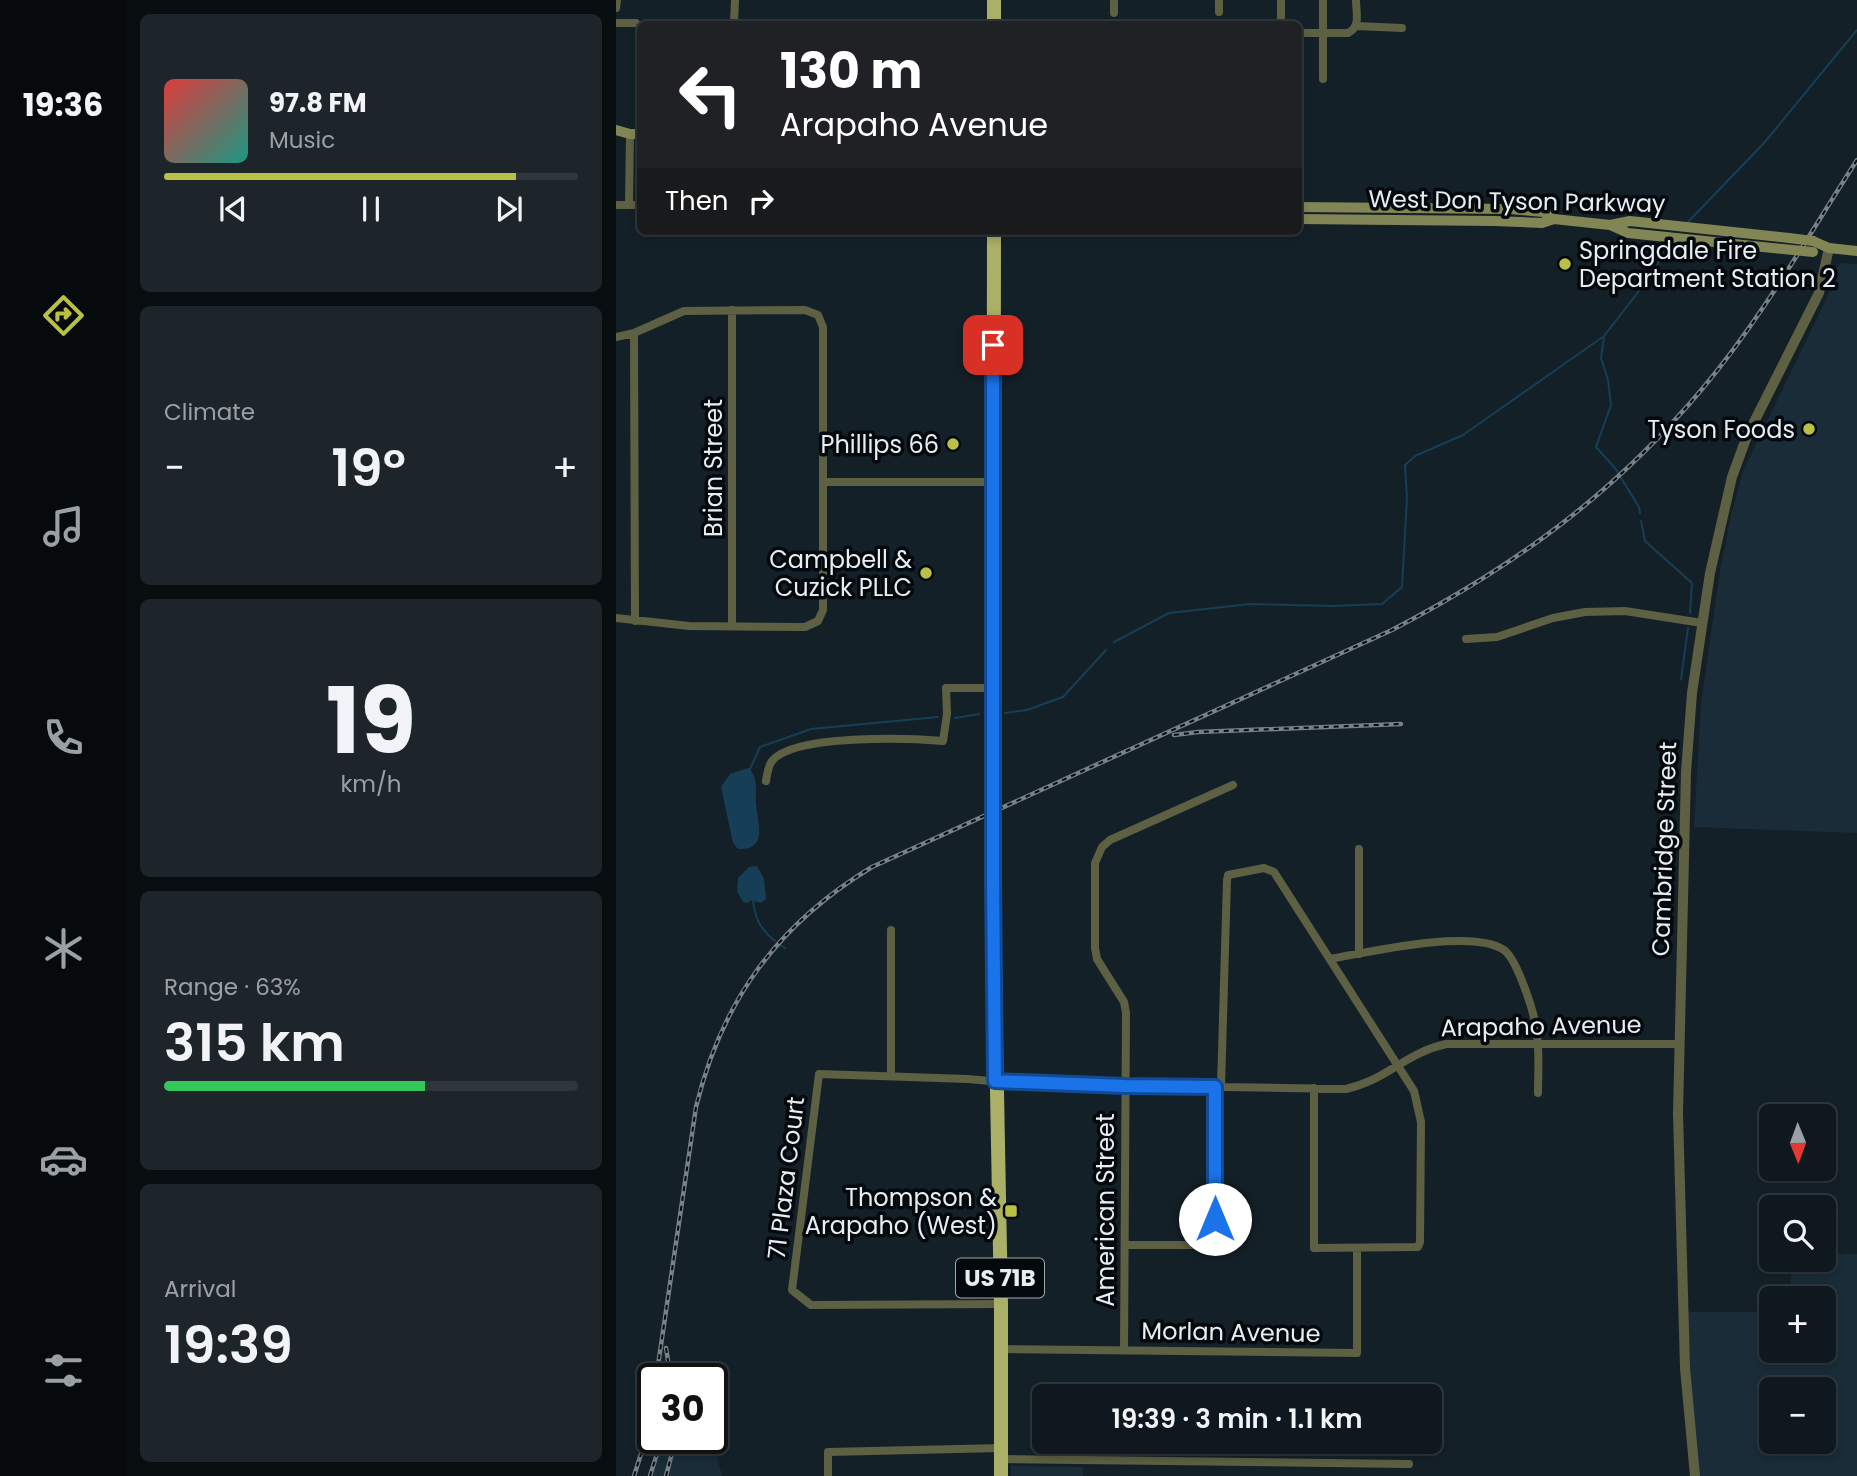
<!DOCTYPE html>
<html lang="en">
<head>
<meta charset="utf-8">
<style>
	:root { --surface:#0f181e; --page:#1d252b; --text:#f1f3f6; --muted:#9ba0a4; --line:#2f373c; --accent:#b9c046 }
	body { margin:0; font-family:Poppins,sans-serif; background:var(--page); color:var(--text); height:100vh; display:flex; flex-direction:column; font-size:26px; white-space:nowrap }
	* { box-sizing:border-box; margin:0 }
	p { font-size:23px; color:var(--muted) }
	.icon { flex:none; width:38px; height:38px; fill:none; stroke:currentColor; stroke-width:2; stroke-linecap:round; stroke-linejoin:round }
	.map { position:relative; flex:1; overflow:hidden }
	.side { display:flex; flex-direction:column; gap:14px; padding:14px; background:#080d10; width:490px }
	.side>* { flex:none }
	.guide { position:absolute; left:21px; top:21px; width:665px; height:214px; border-radius:10px; box-shadow:0 4px 10px #0003,0 0 0 2px var(--line); background:#202124; color:#fff; overflow:hidden }
	.needle { width:46px; rotate:179deg }
	.controls { position:absolute; left:1143px; top:1104px; display:grid; gap:14px }
	.controls a { display:grid; place-items:center; width:77px; height:77px; border-radius:10px; background:var(--surface); box-shadow:0 4px 10px #0003,0 0 0 2px var(--line); font-size:35px }
	.speed { position:absolute; left:21px; top:1363px; display:flex; gap:14px; font-size:35px; font-weight:700; text-align:center }
	.speed>* { display:grid; place-content:center; width:91px; height:91px; border-radius:50%; background:var(--surface); box-shadow:0 4px 10px #0003,0 0 0 2px var(--line); line-height:1 }
	.speed .limit { border:4px solid #111; border-radius:10px; background:#fff; color:#111 }
	.pin { position:absolute; display:grid; place-items:center; width:60px; height:60px; color:#fff; margin:-30px; border-radius:14px; box-shadow:0 4px 10px #0006 }
	.me { position:absolute; width:77px; margin:-38px; rotate:0deg; stroke-linejoin:round; filter:drop-shadow(0 0 5px #0008) }
	.turn { display:flex; align-items:center; gap:24px; height:147px; padding:0 28px; font-size:32px }
	.turn .icon { width:91px; height:91px; stroke-width:2.5 }
	.turn b { display:block; font-size:49px; line-height:60px }
	.then { display:flex; align-items:center; height:66px; padding:0 28px; background:#0003; gap:14px; font-size:26px }
	.big { font-size:52px; font-weight:600; line-height:1.1 }
	.side .widget { flex:1; display:flex; flex-direction:column; justify-content:center; gap:10px; min-width:0; padding:0 24px; border-radius:10px; background:var(--page) }
	.side .dial { align-items:center; gap:0 }
	.dial b { font-size:91px; line-height:1 }
	.song { display:flex; align-items:center; gap:21px }
	.cover { width:84px; height:84px; border-radius:10px; background:linear-gradient(135deg,hsl(0 70% 55%),hsl(170 70% 35%)) }
	.played { height:7px; border-radius:4px; background:linear-gradient(90deg,var(--accent) 85%,var(--line) 85%) }
	.keys { display:flex; justify-content:space-around; direction:ltr }
	.heat { display:flex; justify-content:space-between; align-items:center; font-size:38px; direction:ltr }
	.charge { height:10px; border-radius:5px; background:linear-gradient(90deg,#34c759 63%,var(--line) 0) }
	.trip { position:absolute; left:416px; top:1384px; width:410px; height:70px; border-radius:10px; background:var(--surface); box-shadow:0 4px 10px #0003,0 0 0 2px var(--line); font-weight:600; line-height:70px; text-align:center }
	main { display:flex; flex:1; min-height:0 }
	.tab-bar { display:flex; flex-direction:column; width:126px; justify-content:space-around; align-items:center; background:#060a0c; color:var(--muted) }
	.tab-bar .icon { width:49px; height:49px }
	.tab-bar .on { color:var(--accent) }
	.tab-bar b { font-size:32px; color:var(--text) }
	.map>svg:first-child { display:block }
	.built { fill:#192c38; fill-rule:evenodd }
	.water { fill:#163f57 }
	.lines { fill:none; stroke-linecap:round; stroke-linejoin:round }
	.stream { stroke:#163f57; stroke-width:2 }
	.minor { stroke:#5d6042; stroke-width:8 }
	.tertiary { stroke:#5d6042; stroke-width:10 }
	.secondary { stroke:#818654; stroke-width:10 }
	.trunk { stroke:#aab068; stroke-width:14 }
	.rail-casing { stroke:#778188; stroke-width:4.5 }
	.rail { stroke:#05090d; stroke-width:2; stroke-dasharray:5; stroke-linecap:butt }
	.secondary-bridge { stroke:#818654; stroke-width:10 }
	.route-casing { stroke:#114b97; stroke-width:18 }
	.route { stroke:#1a73e8; stroke-width:12 }
	.poi-dot { fill:#b9c046; stroke:#05090d; stroke-width:2.5 }
	.labels { text-anchor:middle; dominant-baseline:central; stroke-width:7; stroke-linejoin:round; paint-order:stroke }
	.shield { fill:#05090d; stroke:#a2a9ae; stroke-width:2 }
	.shield-label { font-size:23px; font-weight:bold; fill:#e6eef3 }
	.street-label { font-size:24px; fill:#e6eef3; stroke:#05090d }
	.poi-label { font-size:24px; fill:#e6eef3; stroke:#05090d; text-anchor:end }
</style>
</head>
<body>
<main>
<nav class="tab-bar">
<b>19:36</b>
<svg class="icon on" aria-label="directions" viewBox="0 0 24 24"><path d="M12 3l9 9-9 9-9-9zM9 14v-3h6M13 9l2 2-2 2"/></svg>
<svg class="icon" aria-label="music" viewBox="0 0 24 24"><path d="M9 18V5l10-2v13"/><circle cx="6" cy="18" r="3"/><circle cx="16" cy="16" r="3"/></svg>
<svg class="icon" aria-label="phone" viewBox="0 0 24 24"><path d="M5 4h4l2 5-3 2q2 4 5 5l2-3 5 2v4C11 20 4 13 5 4z"/></svg>
<svg class="icon" aria-label="climate" viewBox="0 0 24 24"><path d="M12 3v18M4 7l16 10M4 17L20 7"/></svg>
<svg class="icon" aria-label="car" viewBox="0 0 24 24"><path d="M5 17H2v-5l4-1 3-4h7l3 4 3 1v5h-3M9 17h6M6 11h13"/><circle cx="7" cy="17" r="2"/><circle cx="17" cy="17" r="2"/></svg>
<svg class="icon" aria-label="filters" viewBox="0 0 24 24"><path d="M4 7h16M4 17h16"/><circle cx="9" cy="7" r="2"/><circle cx="15" cy="17" r="2"/></svg>
</nav>
<section class="side">
<div class="widget">
<div class="song"><i class="cover"></i><div><b>97.8 FM</b><p>Music</p></div></div>
<div class="played"></div>
<div class="keys"><svg class="icon" aria-label="previous" viewBox="0 0 24 24"><path d="M18 5L8 12l10 7zM5 5v14"/></svg><svg class="icon" aria-label="pause" viewBox="0 0 24 24"><path d="M8 5v14M16 5v14"/></svg><svg class="icon" aria-label="next" viewBox="0 0 24 24"><path d="M6 5l10 7-10 7zM19 5v14"/></svg></div>
</div>
<div class="widget"><p>Climate</p>
<div class="heat"><a>−</a><b class="big">19°</b><a>+</a></div>
</div>
<div class="widget dial"><b>19</b><p>km/h</p></div>
<div class="widget"><p>Range · 63%</p><b class="big">315 km</b><div class="charge"></div></div>
<div class="widget"><p>Arrival</p><b class="big">19:39</b></div>
</section>
<div class="map">
<svg width="1241" height="1476" viewBox="0 0 1241 1476">
	<rect width="100%" height="100%" fill="#142028"/>
	<path class="built" d="M 1226,263 L 1241,264 L 1241,833 L 1078,827 L 1085,703 L 1105,565 L 1115,516 L 1127,471 L 1212,295 L 1220,268 Z
		M 1208,1254 L 1241,1254 L 1241,1476 L 1079,1476 L 1067,1312 L 1155,1312 L 1155,1351 L 1208,1351 L 1208,1298 L 1175,1298 L 1175,1260 L 1208,1260 ZM 1155,1390 L 1208,1390 L 1208,1442 L 1155,1442 Z
		M 96,1437 L 106,1476 L 36,1476 L 49,1439 Z
		M 395,1466 L 467,1467 L 467,1476 L 395,1476 Z"/>
	<path class="water" d="M 132,768 C 143,776 139,793 140,805 C 142,824 152,850 122,849 L 117,843 L 105,787 L 114,774 Z
		M 141,866 L 148,879 L 150,899 L 145,903 L 136,900 L 131,903 L 127,902 L 121,891 L 122,878 L 133,867 Z"/>
	<g class="lines">
		<path class="stream" d="M 1071,223 L 1148,143 L 1241,30
			M 988,337 L 985,358 L 992,380 L 995,405 L 980,447 L 999,468 L 1023,507 L 1024,513
			M 1025,521 L 1029,541 L 1076,583 L 1074,613
			M 498,642 L 553,613 L 634,604 L 716,606 L 766,604 L 786,587 L 791,498 L 789,465 L 799,456 L 847,435 L 988,336 L 1033,278 L 1054,243
			M 1065,679 L 1072,628
			M 389,713 L 411,710 L 447,697 L 490,650
			M 339,718 L 363,714
			M 134,769 L 144,747 L 195,729 L 322,717
			M 137,898 C 138,917 144,929 159,941
			M 164,945 L 169,948"/>
		<path class="minor" d="M 119,0 L 118,24 L 132,24
			M 498,0 L 498,13
			M 0,8 L 1,0
			M 603,12 L 603,0
			M 0,23 L 20,23
			M 665,24 L 665,0
			M 740,26 L 786,28
			M 682,33 L 732,33 C 745,27 740,12 740,0
			M 707,79 L 707,0
			M 0,205 L 24,205
			M 13,205 L 14,134
			M 116,310 L 116,626
			M 18,333 L 19,621
			M 0,337 L 18,333 L 68,311 L 189,310 L 202,315 L 207,327 L 207,610 L 202,621 L 189,627 L 73,626 L 0,618
			M 207,482 L 377,482
			M 850,639 L 881,637 L 937,618 L 969,612 L 1009,611 L 1086,623
			M 150,781 C 151,775 152,766 156,761 C 177,734 294,738 327,741 L 331,714 L 330,688 L 377,688
			M 275,930 L 275,1076
			M 743,954 L 743,849
			M 714,959 C 752,952 857,928 888,950 C 901,959 918,1012 920,1028 C 924,1049 922,1072 922,1093
			M 605,1087 L 611,880 L 612,875 L 617,874 L 648,868 L 658,872 L 798,1091 L 805,1122 L 804,1242 L 802,1247 L 698,1248 L 698,1088
			M 509,1245 L 599,1245 L 599,1087
			M 385,1304 L 195,1305 L 176,1290 L 203,1074 L 351,1079 L 412,1084 L 730,1089 C 771,1080 789,1053 830,1044 L 1063,1044
			M 384,1349 L 741,1353 L 741,1248
			M 508,1350 L 510,1013 L 508,1002 L 481,959 L 479,948 L 479,863 L 486,847 L 494,840 L 617,785
			M 385,1459 L 793,1464
			M 212,1476 L 212,1452 L 385,1448"/>
		<path class="tertiary" d="M 1079,1476 L 1069,1368 L 1062,1113 L 1070,772 L 1076,693 L 1094,573 L 1116,477 L 1131,436 L 1203,293 L 1213,248"/>
		<path class="secondary" d="M 0,130 L 14,134 L 24,134
			M 682,207 L 894,209 L 927,212 L 938,219
			M 682,219 L 878,221 L 926,223 L 938,219 L 994,225 L 1014,221 L 1173,238
			M 994,225 L 1012,233 L 1137,246
			M 1197,241 L 1213,248 L 1241,251"/>
		<path class="trunk" d="M 378,24 L 378,0
			M 378,231 L 377,879 L 385,1304 L 385,1476"/>
		<g class="rail-casing">
			<path id="rail" d="M 558,735 L 582,732 L 785,724
				M 50,1348 L 55,1379
				M 40,1379 L 80,1107 C 106,1000 162,924 256,867 L 776,630 C 899,566 997,495 1087,388 C 1146,318 1192,236 1241,160
				M 18,1476 L 32,1432 L 37,1399
				M 34,1476 L 46,1438
				M 50,1476 L 60,1438"/>
		</g>
		<use href="#rail" class="rail"/>
		<path class="secondary-bridge" d="M 1173,238 L 1197,241
			M 1137,246 L 1197,252"/>
	</g>
	<g class="lines">
		<g class="route-casing">
			<path id="route" d="M 377,345 L 377,879 L 379,1081 L 509,1086 L 599,1087 L 599,1219"/>
		</g>
		<use href="#route" class="route"/>
	</g>
	<g class="poi-dot">
		<circle cx="949" cy="264" r="7"/>
		<circle cx="1193" cy="429" r="7"/>
		<circle cx="337" cy="444" r="7"/>
		<circle cx="310" cy="573" r="7"/>
		<rect x="388" y="1204" width="14" height="14" rx="3.5"/>
	</g>
	<g class="labels">
		<rect class="shield" x="340" y="1258.5" width="88" height="39" rx="5"/>
		<g class="shield-label">
			<text x="384" y="1278">US 71B</text>
		</g>
		<g class="street-label">
			<text transform="translate(901 201) rotate(1)">West Don Tyson Parkway</text>
			<text transform="translate(97 468) rotate(-90)">Brian Street</text>
			<text transform="translate(1048 849) rotate(-88)">Cambridge Street</text>
			<text transform="translate(925 1026) rotate(-1)">Arapaho Avenue</text>
			<text transform="translate(170 1178) rotate(-83)">71 Plaza Court</text>
			<text transform="translate(489 1210) rotate(-90)">American Street</text>
			<text transform="translate(615 1332) rotate(1)">Morlan Avenue</text>
		</g>
		<g class="poi-label">
			<text x="963" y="250" text-anchor="start">Springdale Fire<tspan x="963" dy="28">Department Station 2</tspan></text>
			<text x="1179" y="429">Tyson Foods</text>
			<text x="323" y="444">Phillips 66</text>
			<text x="296" y="559">Campbell &amp;<tspan x="296" dy="28">Cuzick PLLC</tspan></text>
			<text x="381" y="1197">Thompson &amp;<tspan x="381" dy="28">Arapaho (West)</tspan></text>
		</g>
	</g>
</svg>
<div class="controls">
<a><svg class="needle" viewBox="-14 -14 28 28"><path d="M0-13l5 13h-10z" fill="#e53935"/><path d="M0 13l5-13h-10z" fill="#9ba0a4"/></svg></a>
<a><svg class="icon" aria-label="search" viewBox="0 0 24 24"><circle cx="10" cy="10" r="6"/><path d="M15 15l6 6"/></svg></a>
<a>+</a>
<a>−</a>
</div>
<div class="speed"><div class="limit">30</div></div>
<div class="pin" style="left:377px;top:345px;background:#d93025"><svg class="icon" aria-label="arrive" viewBox="0 0 24 24"><path d="M6 21V4h12l-3 4 3 4H6"/></svg></div>
<svg class="me" style="left:599px;top:1219px" viewBox="-20 -20 40 40"><circle r="19" fill="#fff"/><path d="M0-13L10 11 0 6-10 11z" fill="#1a73e8"/></svg>
<div class="trip">19:39 · 3 min · 1.1 km</div>
<div class="guide">
<div class="turn"><svg class="icon" aria-label="left" viewBox="0 0 24 24"><path d="M17 20v-9H6M10 6l-5 5 5 5"/></svg><div><b>130 m</b>Arapaho Avenue</div></div>
<div class="then">Then<svg class="icon" aria-label="right" viewBox="0 0 24 24"><path d="M7 20v-9h11M14 6l5 5-5 5"/></svg></div>
</div>
</div>
</main>
</body>
</html>
